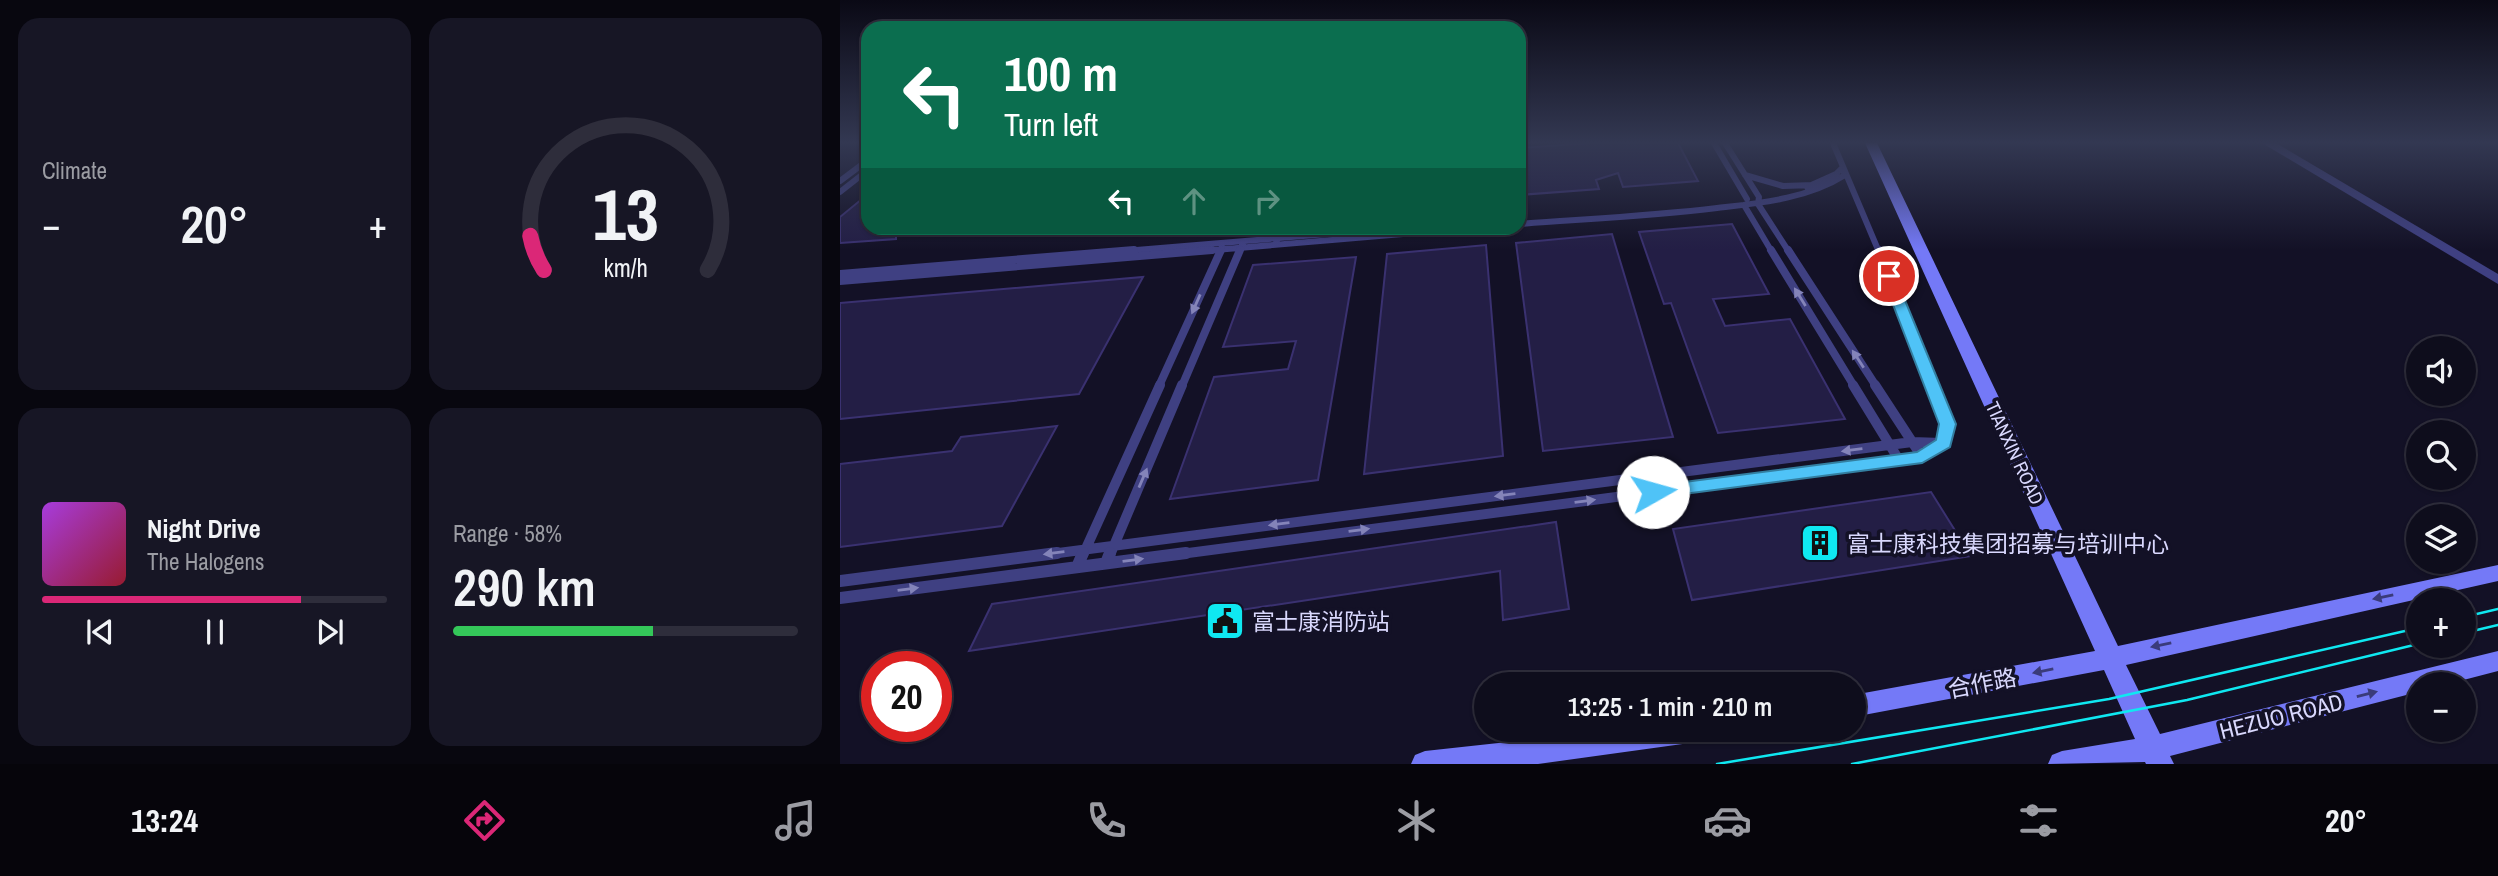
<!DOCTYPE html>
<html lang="en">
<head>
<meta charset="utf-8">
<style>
	:root { --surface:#0e0d1c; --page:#171625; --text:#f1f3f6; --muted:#9b9ca3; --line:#2e2d3b; --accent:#db2777 }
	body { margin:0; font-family:"Archivo Narrow","Noto Sans SC",sans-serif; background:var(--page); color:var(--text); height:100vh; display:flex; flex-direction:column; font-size:26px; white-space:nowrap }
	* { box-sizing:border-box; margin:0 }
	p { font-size:23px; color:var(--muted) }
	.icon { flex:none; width:38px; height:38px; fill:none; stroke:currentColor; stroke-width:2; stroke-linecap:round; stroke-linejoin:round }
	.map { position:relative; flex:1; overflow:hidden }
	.sheet { display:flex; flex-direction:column; gap:18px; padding:18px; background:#08070f; width:840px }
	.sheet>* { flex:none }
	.banner { position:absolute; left:21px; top:21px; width:665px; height:214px; border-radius:21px; box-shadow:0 2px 5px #0004,0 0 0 2px var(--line); background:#0b6e4f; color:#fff; overflow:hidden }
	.tools { position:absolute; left:1566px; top:336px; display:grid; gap:14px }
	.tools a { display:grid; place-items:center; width:70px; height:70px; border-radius:50%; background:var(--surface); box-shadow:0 2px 5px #0004,0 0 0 2px var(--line); font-size:35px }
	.speed { position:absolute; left:21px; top:651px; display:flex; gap:14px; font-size:35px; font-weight:700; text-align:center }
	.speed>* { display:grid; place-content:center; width:91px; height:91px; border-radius:50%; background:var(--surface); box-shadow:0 2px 5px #0004,0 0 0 2px var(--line); line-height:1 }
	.speed .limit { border:10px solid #d22; background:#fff; color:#111 }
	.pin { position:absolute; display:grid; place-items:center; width:60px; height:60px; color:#fff; margin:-30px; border:4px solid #fff; border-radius:50%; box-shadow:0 2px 7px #0007 }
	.me { position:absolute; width:77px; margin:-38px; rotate:83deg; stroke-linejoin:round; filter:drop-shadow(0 0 5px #0008) }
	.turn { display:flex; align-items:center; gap:24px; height:147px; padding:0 28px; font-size:32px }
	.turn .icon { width:91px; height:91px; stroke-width:2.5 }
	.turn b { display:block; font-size:49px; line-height:60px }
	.lanes { display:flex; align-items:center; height:66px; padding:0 28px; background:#0003; justify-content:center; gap:35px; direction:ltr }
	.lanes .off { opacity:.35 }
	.big { font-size:52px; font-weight:600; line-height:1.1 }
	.sheet .card { flex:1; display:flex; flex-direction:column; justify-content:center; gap:10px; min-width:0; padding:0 24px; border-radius:21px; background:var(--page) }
	.sheet .dial { align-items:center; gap:0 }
	.dial svg { height:182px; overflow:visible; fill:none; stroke:var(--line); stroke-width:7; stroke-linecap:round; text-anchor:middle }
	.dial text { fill:var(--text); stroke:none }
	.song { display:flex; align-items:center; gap:21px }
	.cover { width:84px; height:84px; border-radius:10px; background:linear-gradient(135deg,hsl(280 70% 55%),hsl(350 70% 35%)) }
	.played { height:7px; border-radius:4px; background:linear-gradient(90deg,var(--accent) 75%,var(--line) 75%) }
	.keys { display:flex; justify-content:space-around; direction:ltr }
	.heat { display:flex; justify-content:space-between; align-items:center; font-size:38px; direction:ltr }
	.charge { height:10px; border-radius:5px; background:linear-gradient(90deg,#34c759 58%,var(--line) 0) }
	.sheet .tiles { flex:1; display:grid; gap:18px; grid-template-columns:repeat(2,1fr) }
	.trip { position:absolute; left:634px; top:672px; width:392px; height:70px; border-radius:35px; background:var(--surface); box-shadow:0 2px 5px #0004,0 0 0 2px var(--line); font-weight:600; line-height:70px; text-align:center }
	.tab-bar { display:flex; height:112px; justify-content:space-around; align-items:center; background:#06050b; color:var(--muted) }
	.tab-bar .icon { width:49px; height:49px }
	.tab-bar .on { color:var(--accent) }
	.tab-bar b { font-size:32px; color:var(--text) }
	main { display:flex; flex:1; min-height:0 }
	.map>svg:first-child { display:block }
	.building { fill:#231e45; stroke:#3a3170; stroke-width:2 }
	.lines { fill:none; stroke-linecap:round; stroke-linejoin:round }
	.lane-far3 { stroke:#3f4082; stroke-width:6 }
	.lane-far2 { stroke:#3f4082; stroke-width:8 }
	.lane-far1 { stroke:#3f4082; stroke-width:10 }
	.lane { stroke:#3f4082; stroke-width:12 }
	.street { fill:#3f4082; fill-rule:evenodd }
	.secondary { fill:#7479f7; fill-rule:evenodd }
	.tram { stroke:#0fe8f1; stroke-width:2.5 }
	.oneway { fill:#8484b9 }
	.oneway2 { fill:#3a3b7a }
	.route { fill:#4fc3f7; stroke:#337fa1; stroke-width:2 }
	.labels { text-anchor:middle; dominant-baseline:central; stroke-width:7; stroke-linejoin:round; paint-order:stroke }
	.street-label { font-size:19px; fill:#d9d8fd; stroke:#131126 }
	.near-poi-label { font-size:23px; fill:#d9d8fd; stroke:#131126; text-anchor:start }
	.near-street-label { font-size:23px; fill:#d9d8fd; stroke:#131126 }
</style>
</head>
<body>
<main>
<section class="sheet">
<div class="tiles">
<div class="card"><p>Climate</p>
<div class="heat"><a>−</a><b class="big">20°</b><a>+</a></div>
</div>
<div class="card dial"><svg viewBox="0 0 100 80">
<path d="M14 69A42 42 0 1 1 86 69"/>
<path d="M14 69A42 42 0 0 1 8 54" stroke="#db2777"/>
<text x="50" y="56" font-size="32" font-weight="700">13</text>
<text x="50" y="72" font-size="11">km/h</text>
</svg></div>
<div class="card">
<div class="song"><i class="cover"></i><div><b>Night Drive</b><p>The Halogens</p></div></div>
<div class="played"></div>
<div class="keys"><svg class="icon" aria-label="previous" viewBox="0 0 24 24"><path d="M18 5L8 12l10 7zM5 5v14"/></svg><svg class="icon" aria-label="pause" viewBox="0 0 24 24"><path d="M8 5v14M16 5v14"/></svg><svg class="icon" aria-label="next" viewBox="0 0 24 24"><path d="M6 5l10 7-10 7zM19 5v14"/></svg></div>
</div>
<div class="card"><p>Range · 58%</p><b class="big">290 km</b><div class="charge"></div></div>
</div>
</section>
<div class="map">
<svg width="1658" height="764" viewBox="0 0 1658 764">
	<rect width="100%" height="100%" fill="#131126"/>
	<path class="building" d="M 751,143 L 838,143 L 858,181 L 783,187 L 778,173 L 756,180 L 759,189 L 679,195 L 679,148 Z
		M 28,194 L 28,228 L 56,228 L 56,239 L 0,243 L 0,217 Z
		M 892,224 L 929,294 L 873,299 L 885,326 L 950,319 L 1005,419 L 878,433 L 831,303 L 824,304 L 799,232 Z
		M 772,234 L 833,437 L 703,451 L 676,243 Z
		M 646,245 L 663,456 L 524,474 L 547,254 Z
		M 516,257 L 478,480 L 330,499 L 374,377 L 448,369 L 456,341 L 383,347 L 413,265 Z
		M 303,277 L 239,394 L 0,419 L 0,303 Z
		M 217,426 L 162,526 L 0,547 L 0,464 L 112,451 L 121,437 Z
		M 1091,492 L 1131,556 L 852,600 L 833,529 Z
		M 716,522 L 729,609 L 663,620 L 660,571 L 129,651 L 152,604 Z"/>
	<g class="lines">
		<path class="lane-far3" d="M 874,143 L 907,199
			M 885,143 L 919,197 L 918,204 L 949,252
			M 993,143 L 1039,252
			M 905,175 L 943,186 L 973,185
			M 0,181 L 28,160
			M 967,187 L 996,174 L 1002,168
			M 0,192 L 28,170
			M 904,205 L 932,252
			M 679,224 C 745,219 811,216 877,208 C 920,203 967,199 1005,175 L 1003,170
			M 436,243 L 441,228
			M 272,252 L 560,228
			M 351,252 L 634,228
			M 380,252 L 382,247
			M 399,252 L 403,243"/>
		<path class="lane-far2" d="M 931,250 L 1014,386
			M 948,250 L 1036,386
			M 1039,250 L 1092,386
			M 0,274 L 294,250
			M 0,281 L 372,250
			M 319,386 L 381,250
			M 342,386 L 400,250"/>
		<path class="lane-far1" d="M 1013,385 L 1059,460
			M 1035,385 L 1082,457
			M 203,555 L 1072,442 L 1102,443
			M 243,555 L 320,385
			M 270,555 L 342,385
			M 333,555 L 1082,457 L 1104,443 L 1107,424 L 1092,385"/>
		<path class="lane" d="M 266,563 L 270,553
			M 237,567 L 243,553
			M 0,581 L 217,553
			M 0,598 L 346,553"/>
		<path class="street" d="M 1422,143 L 1436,143 L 1658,274 L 1658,284 Z"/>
		<path class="secondary" d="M 1025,143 L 1037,143 L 1278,646 L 1658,565 L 1658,581 L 1286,665 L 1320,734 L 1658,651 L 1658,671 L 1608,684 L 1578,684 L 1578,692 L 1330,756 L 1334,764 L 1306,764 L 1305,762 L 1208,764 L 1212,755 L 1222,751 L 1295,739 L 1264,670 L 1013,717 L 1013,695 L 1255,651 Z
			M 776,730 L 870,730 L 866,738 L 857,742 L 698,764 L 571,764 L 575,755 L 585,751 Z"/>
		<path class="tram" d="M 1624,617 L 1658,609
			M 1624,633 L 1658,625
			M 877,764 L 1269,699 L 1578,628
			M 1012,764 L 1347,700 L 1578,644"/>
	</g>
	<defs><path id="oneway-solid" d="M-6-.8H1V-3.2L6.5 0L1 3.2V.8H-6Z" transform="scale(1.75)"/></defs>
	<g class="oneway">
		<use href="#oneway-solid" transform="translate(960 297) rotate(-122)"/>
		<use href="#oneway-solid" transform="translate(356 304) rotate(114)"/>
		<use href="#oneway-solid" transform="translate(1018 359) rotate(-123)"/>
		<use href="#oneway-solid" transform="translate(1012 450) rotate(173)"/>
		<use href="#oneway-solid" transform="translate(303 478) rotate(-67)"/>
		<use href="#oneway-solid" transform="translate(665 495) rotate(173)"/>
		<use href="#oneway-solid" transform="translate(745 501) rotate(-7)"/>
		<use href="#oneway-solid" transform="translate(439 524) rotate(173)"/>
		<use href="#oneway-solid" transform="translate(519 530) rotate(-7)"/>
		<use href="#oneway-solid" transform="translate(214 553) rotate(173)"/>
		<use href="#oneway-solid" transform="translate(293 560) rotate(-7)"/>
		<use href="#oneway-solid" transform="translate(68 589) rotate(-7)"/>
	</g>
	<g class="oneway2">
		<use href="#oneway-solid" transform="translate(1543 597) rotate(168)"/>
		<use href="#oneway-solid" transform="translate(1321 645) rotate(168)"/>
		<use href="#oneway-solid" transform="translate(1203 671) rotate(169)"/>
		<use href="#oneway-solid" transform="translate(1527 694) rotate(-14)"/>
	</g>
	<linearGradient id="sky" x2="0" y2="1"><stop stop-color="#0a0915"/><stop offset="0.57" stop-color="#333852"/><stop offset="1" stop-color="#333852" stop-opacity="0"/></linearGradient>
	<rect width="1658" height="250" fill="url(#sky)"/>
	<path class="route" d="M 1049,272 L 1055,276 L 1116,424 L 1110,447 L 1082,463 L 813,498 L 807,497 L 804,492 L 807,488 L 813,486 L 1077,452 L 1096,440 L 1099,424 L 1042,276 Z"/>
	<defs>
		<g id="building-square" transform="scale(2.0125)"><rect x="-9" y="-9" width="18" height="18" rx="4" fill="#0fe8f1" stroke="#131126"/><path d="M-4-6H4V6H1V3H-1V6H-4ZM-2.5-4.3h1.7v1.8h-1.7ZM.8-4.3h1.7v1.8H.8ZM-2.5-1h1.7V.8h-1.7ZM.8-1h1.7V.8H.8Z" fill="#111"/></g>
		<g id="civic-square" transform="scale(2.0125)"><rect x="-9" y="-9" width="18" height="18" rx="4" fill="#0fe8f1" stroke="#131126"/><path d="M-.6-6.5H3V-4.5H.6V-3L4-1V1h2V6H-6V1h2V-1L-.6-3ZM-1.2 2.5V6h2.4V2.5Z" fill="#111"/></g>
	</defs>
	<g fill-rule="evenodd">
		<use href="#building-square" x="980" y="543"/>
		<use href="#civic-square" x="385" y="621"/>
	</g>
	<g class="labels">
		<g class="street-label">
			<text transform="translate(1175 453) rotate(65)">TIANXIN ROAD</text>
		</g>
		<g class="near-poi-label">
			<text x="1007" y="543">富士康科技集团招募与培训中心</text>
			<text x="412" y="621">富士康消防站</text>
		</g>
		<g class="near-street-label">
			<text transform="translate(1142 683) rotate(-11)">合作路</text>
			<text transform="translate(1441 716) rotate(-14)">HEZUO ROAD</text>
		</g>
	</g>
</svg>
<div class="tools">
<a><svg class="icon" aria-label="sound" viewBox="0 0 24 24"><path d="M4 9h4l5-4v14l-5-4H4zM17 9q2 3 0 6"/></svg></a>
<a><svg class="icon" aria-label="search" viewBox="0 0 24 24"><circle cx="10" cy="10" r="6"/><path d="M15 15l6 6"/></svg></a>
<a><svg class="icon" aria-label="layers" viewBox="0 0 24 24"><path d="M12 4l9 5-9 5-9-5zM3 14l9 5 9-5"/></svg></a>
<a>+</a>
<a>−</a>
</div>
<div class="speed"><div class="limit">20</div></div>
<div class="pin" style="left:1049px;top:276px;background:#d93025"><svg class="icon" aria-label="arrive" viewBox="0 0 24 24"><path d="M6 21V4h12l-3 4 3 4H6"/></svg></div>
<svg class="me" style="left:813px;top:492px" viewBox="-20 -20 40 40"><circle r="19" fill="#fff"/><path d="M0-13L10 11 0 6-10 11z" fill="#4fc3f7"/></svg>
<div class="trip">13:25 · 1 min · 210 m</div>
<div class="banner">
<div class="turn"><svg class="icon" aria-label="left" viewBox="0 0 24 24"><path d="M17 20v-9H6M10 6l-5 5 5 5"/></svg><div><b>100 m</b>Turn left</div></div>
<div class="lanes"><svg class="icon" aria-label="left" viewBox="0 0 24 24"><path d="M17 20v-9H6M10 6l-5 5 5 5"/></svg><svg class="icon off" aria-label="ahead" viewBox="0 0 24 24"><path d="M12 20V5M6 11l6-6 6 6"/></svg><svg class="icon off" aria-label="right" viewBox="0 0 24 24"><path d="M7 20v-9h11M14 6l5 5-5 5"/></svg></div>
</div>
</div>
</main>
<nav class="tab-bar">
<b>13:24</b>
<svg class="icon on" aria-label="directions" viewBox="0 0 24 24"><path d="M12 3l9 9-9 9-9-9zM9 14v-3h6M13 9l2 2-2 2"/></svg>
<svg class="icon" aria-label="music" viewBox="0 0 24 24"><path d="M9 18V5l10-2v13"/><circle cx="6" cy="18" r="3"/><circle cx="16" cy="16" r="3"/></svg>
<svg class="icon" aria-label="phone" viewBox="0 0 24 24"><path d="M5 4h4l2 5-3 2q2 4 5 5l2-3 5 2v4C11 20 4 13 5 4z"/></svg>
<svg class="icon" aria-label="climate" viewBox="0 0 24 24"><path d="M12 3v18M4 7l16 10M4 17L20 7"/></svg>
<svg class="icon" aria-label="car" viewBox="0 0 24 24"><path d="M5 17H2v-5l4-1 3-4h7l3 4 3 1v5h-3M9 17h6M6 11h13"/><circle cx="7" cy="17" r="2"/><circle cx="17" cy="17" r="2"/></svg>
<svg class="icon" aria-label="filters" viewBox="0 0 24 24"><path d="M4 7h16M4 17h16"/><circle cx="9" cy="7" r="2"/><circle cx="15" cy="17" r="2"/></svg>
<b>20°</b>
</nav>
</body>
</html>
